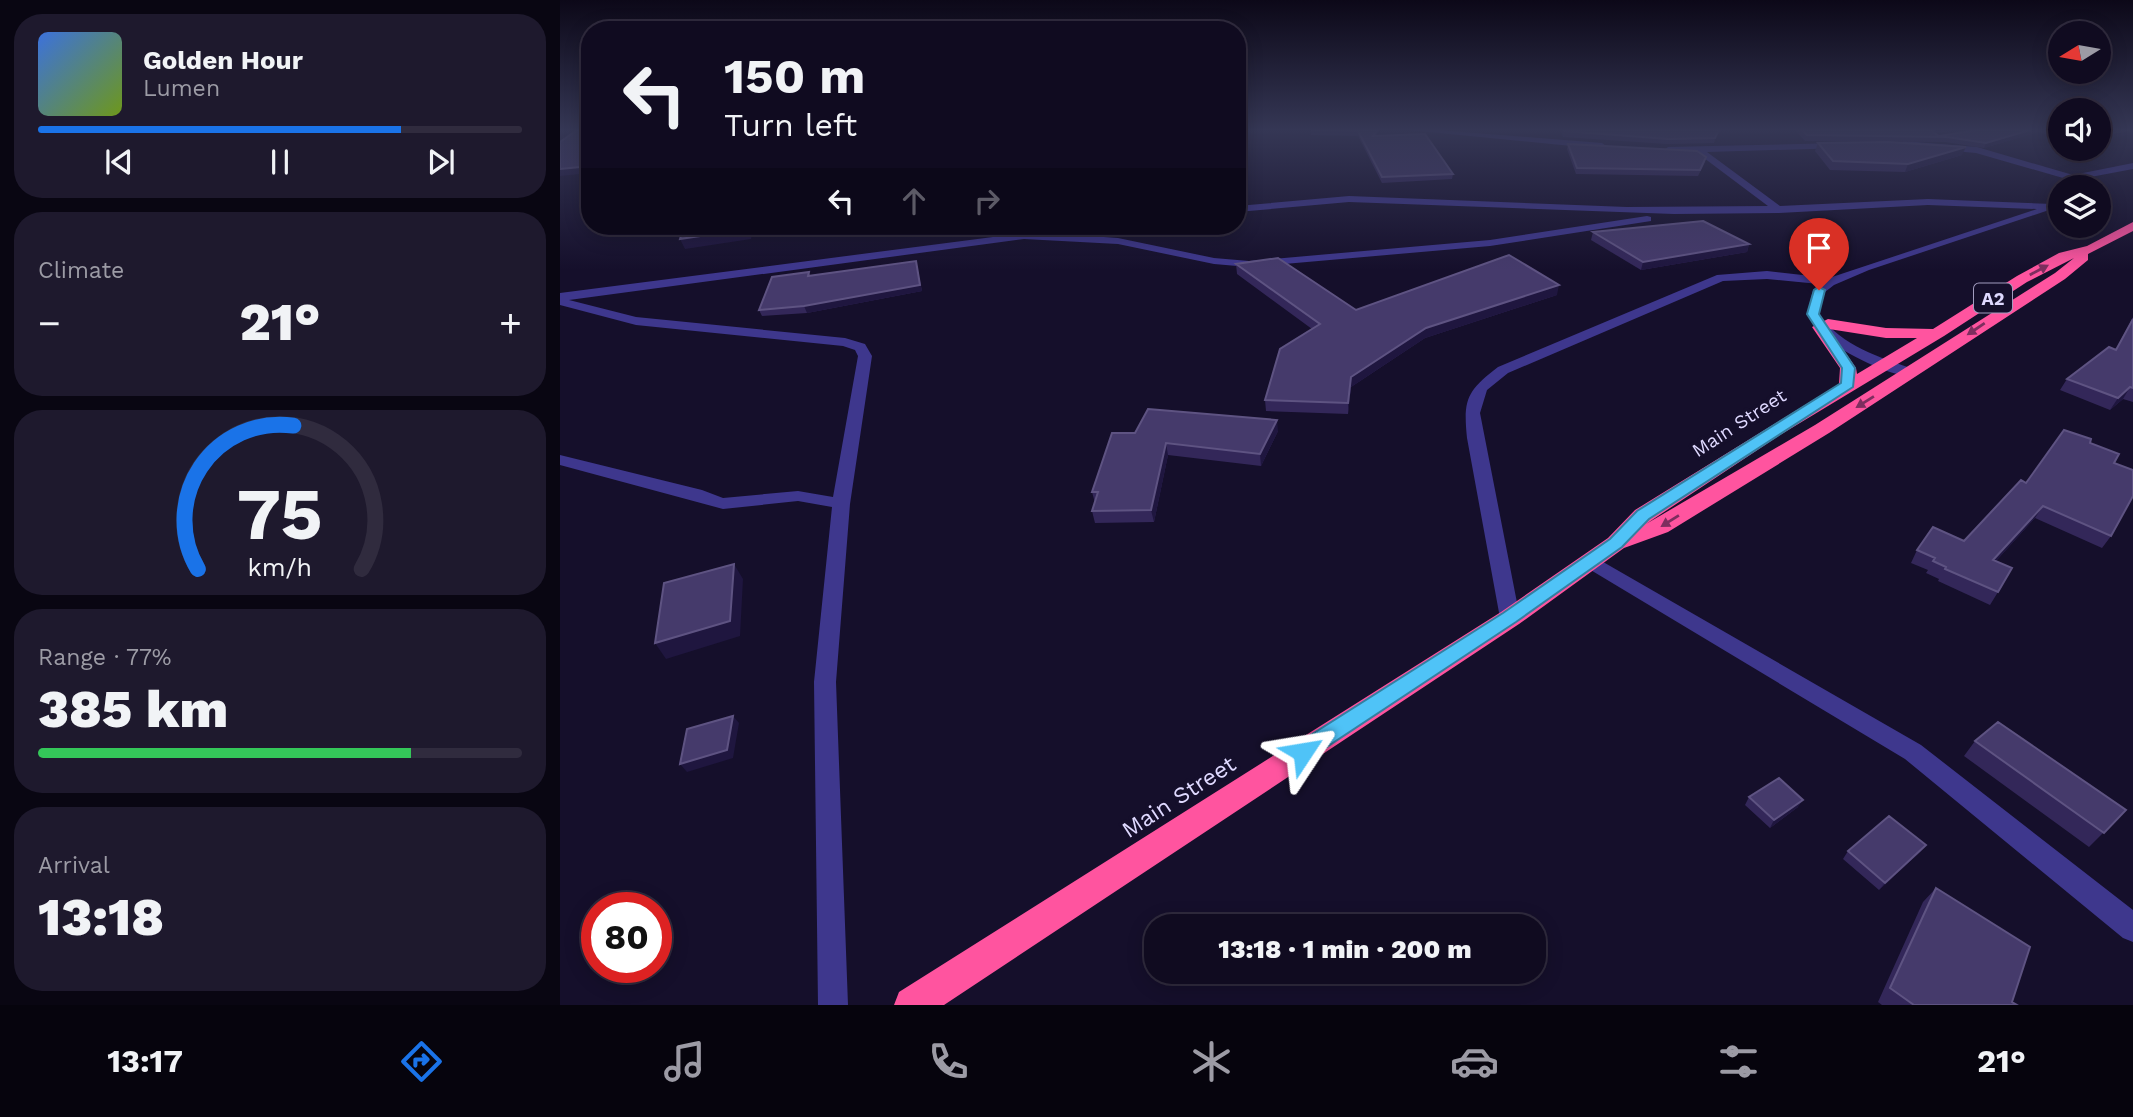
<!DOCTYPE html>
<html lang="en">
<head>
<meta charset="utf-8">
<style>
	:root { --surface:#100b20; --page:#1e192d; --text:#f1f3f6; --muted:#9c9ba5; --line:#302b3e; --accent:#1a73e8 }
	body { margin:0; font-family:"Work Sans",sans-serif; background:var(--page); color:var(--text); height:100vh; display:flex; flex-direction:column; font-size:26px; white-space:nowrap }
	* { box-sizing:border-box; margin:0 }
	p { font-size:23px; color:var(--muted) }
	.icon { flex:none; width:38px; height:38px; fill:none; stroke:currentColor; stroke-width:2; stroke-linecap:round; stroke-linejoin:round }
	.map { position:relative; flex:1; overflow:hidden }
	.drawer { display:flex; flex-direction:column; gap:14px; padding:14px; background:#090612; width:560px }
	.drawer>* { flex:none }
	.top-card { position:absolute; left:21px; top:21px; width:665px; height:214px; border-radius:28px; box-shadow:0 4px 18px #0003,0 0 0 2px var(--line); background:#100b20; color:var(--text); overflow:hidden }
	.needle { width:46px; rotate:259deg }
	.buttons { position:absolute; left:1488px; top:21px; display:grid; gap:14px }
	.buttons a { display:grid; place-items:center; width:63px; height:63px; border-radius:50%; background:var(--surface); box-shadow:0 4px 18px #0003,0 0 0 2px var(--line); font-size:35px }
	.speed { position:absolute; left:21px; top:892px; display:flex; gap:14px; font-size:35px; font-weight:700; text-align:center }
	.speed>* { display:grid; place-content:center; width:91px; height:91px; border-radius:50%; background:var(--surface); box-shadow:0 4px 18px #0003,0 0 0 2px var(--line); line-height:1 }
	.speed .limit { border:10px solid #d22; background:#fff; color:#111 }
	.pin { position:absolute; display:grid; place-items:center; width:60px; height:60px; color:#fff; margin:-72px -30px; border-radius:50% 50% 50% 0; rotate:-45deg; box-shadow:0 0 7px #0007 }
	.pin .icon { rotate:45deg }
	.me { position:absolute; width:77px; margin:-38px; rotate:57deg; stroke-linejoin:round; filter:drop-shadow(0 0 5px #0008) }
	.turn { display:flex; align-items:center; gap:24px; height:147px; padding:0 28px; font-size:32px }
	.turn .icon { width:91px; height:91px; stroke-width:2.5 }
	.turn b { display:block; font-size:49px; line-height:60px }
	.lanes { display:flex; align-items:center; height:66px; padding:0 28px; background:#0003; justify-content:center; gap:35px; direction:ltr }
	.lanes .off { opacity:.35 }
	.big { font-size:52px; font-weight:800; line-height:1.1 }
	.drawer .card { flex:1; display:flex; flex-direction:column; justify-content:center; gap:10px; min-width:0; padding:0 24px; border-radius:28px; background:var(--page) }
	.drawer .dial { align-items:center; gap:0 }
	.dial svg { height:182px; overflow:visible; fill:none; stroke:var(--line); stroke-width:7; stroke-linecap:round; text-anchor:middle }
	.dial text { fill:var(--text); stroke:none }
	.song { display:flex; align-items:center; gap:21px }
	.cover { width:84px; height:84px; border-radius:10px; background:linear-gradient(135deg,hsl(220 70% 55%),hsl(80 70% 35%)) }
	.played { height:7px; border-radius:4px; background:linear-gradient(90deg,var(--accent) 75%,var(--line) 75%) }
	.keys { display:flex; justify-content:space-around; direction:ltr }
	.heat { display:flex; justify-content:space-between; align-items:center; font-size:38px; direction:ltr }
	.charge { height:10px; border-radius:5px; background:linear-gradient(90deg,#34c759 77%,var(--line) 0) }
	.trip { position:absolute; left:584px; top:914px; width:402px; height:70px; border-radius:28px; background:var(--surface); box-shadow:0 4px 18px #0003,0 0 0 2px var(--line); font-weight:800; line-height:70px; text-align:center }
	.dock { display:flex; height:112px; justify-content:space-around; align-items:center; background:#06040d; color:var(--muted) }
	.dock .icon { width:49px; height:49px }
	.dock .active { color:var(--accent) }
	.dock b { font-size:32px; color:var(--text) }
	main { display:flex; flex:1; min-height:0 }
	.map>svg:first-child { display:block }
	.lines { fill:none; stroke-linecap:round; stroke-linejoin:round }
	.minor { fill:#3e378d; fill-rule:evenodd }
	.highway { fill:#ff549f; fill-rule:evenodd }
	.wall { fill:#332759 }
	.shaded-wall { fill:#1f163f }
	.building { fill:#453a6b; stroke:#5e5382; stroke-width:2 }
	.oneway { fill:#7e2e5f }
	.route { fill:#4fc3f7; stroke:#337fa1; stroke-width:2 }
	.labels { text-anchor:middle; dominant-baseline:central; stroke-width:7; stroke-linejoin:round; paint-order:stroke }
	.shield { fill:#150f2b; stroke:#a29cbf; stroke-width:2 }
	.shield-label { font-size:18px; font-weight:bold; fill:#dfd9ff }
	.street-label { font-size:19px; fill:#dfd9ff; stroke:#150f2b }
	.near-street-label { font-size:23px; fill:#dfd9ff; stroke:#150f2b }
</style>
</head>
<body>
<main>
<section class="drawer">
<div class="card">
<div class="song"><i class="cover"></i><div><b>Golden Hour</b><p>Lumen</p></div></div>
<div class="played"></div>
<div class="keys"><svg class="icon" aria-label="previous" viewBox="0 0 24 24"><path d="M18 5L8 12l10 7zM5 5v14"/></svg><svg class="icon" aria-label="pause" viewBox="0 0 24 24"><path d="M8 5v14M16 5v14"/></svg><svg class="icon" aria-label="next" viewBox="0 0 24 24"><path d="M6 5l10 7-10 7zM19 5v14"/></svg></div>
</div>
<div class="card"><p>Climate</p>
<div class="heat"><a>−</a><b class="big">21°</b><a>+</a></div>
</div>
<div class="card dial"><svg viewBox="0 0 100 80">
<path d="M14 69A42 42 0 1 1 86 69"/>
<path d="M14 69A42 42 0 0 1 56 6" stroke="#1a73e8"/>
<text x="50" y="56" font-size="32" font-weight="700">75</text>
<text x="50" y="72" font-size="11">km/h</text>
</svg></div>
<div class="card"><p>Range · 77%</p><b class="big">385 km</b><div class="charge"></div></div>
<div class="card"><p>Arrival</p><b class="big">13:18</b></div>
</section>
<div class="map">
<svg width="1573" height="1005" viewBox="0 0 1573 1005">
	<rect width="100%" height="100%" fill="#150f2b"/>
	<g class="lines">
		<path class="minor" d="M 849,130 L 878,130 L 1042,143 L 1046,146 L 1042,149 Z
			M 1343,141 L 1417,147 L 1513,175 L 1573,163 L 1573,169 L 1520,179 L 1529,187 L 1518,187 L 1510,180 L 1416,153 L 1340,146 Z
			M 1280,143 L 1283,148 L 1147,152 L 1220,206 L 1368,199 L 1493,204 L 1498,207 L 1309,270 L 1274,285 L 1265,292 L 1259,314 C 1282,347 1320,357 1356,370 L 1356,376 C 1337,380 1284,353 1268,340 C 1259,333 1253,324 1247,314 L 1253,290 L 1259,284 L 1207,279 L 1163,281 L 948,373 L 927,390 L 920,413 L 960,618 L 957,623 L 950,625 L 943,623 L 940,618 L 907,438 C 903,399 907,391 938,367 L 1157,275 L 1207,271 L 1269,278 L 1477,209 L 1368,205 L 1219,213 L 1114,214 L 789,202 L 677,212 L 677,206 L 789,196 L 1067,207 L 1208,206 L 1136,152 L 1108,153 L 1104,150 L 1108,147 Z
			M 1087,216 L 1091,217 L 1091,221 L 930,246 L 689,267 L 654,264 L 558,244 L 464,239 L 9,300 L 76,317 L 285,338 L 305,344 L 312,356 L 290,504 L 276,682 L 288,1005 L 258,1005 L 254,682 L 272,507 L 238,501 L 163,509 L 0,465 L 0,455 L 142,490 L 163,498 L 238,491 L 273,497 L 298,356 L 295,350 L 283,346 L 76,325 L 0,305 L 0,293 L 472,232 L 558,238 L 654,258 L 689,261 L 930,240 Z
			M 523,226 L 550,226 L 545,229 L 507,234 L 502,231 Z
			M 1031,555 L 1361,745 L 1573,910 L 1573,942 L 1563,938 L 1345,759 L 1024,566 L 1022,561 L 1024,556 Z"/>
		<path class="highway" d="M 1573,222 L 1573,231 L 1528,254 L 1528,260 L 1505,279 L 1269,433 L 1108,532 L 1064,548 L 959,624 L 384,1005 L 334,1005 L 339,992 L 941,612 L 1048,538 L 1075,510 L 1279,384 L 1280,368 L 1252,327 L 1268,319 L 1326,328 L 1373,329 L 1457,276 L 1499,253 L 1527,246 ZM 1514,258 L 1495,273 L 1255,425 L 1086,524 L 1220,435 L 1384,336 L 1467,282 ZM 1269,329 L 1326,338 L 1357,338 L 1297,374 L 1296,368 Z"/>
	</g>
	<path class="wall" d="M 751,130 L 819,130 L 816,136 L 893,174 L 892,179 L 822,183 L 798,136 L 751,135 Z
		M 1000,130 L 1178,130 L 1158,131 L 1154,143 L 1107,144 L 1003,137 Z
		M 1235,130 L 1394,130 L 1374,133 L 1379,136 L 1417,130 L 1500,130 L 1500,138 L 1478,132 L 1424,148 L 1385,142 L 1245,141 Z
		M 1258,143 L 1402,155 L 1345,172 L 1270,170 L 1255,151 Z
		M 1008,144 L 1145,162 L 1138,176 L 1016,174 L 1007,149 Z
		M 1033,232 L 1189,244 L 1187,252 L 1081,270 L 1031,240 Z
		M 356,261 L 362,291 L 247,313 L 202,316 L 199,310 L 249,272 L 250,276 Z
		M 676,264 L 796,310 L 997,295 L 865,338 L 791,387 L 788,414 L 706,411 L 705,400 L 752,329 L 677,274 Z
		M 1573,317 L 1573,402 L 1563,399 L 1550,410 L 1500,390 L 1507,379 L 1556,349 Z
		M 718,431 L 701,466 L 608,455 L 594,522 L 535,523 L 532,511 L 535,503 L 532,492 L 575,433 Z
		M 1530,443 L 1554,463 L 1551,536 L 1542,548 L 1475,518 L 1436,561 L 1438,592 L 1430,605 L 1378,581 L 1379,579 L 1366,573 L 1368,570 L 1351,563 L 1357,550 L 1404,541 L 1466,483 Z
		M 1415,741 L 1566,810 L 1529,847 L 1404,756 Z
		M 1189,797 L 1238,807 L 1210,828 L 1185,805 Z
		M 1366,845 L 1360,852 L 1319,890 L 1283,859 L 1288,851 Z
		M 1376,888 L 1452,1002 L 1457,1005 L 1322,1005 L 1318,1002 L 1363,902 Z"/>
	<path class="shaded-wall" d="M 1154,130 L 1178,130 L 1158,131 L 1154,143 L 1155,138 Z
		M 1373,130 L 1394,130 L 1372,133 Z
		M 1470,130 L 1479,130 L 1478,132 L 1424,148 L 1426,143 Z
		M 1570,130 L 1573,130 L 1573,134 L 1538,140 L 1538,135 Z
		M 1406,147 L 1402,155 L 1345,172 L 1348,164 Z
		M 30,166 L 30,173 L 0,176 L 0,169 Z
		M 188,226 L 194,226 L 191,239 L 125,249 L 120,239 Z
		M 1189,244 L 1187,252 L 1081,270 L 1083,262 Z
		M 356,261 L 362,291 L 247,313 L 244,306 Z
		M 999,285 L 997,295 L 865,338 L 791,387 L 788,414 L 788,403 L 791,377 L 866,328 Z
		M 1570,387 L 1563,399 L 1550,410 L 1558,398 Z
		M 717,420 L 718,431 L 701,466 L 700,454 Z
		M 606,443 L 608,455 L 594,522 L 591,510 Z
		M 1483,506 L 1475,518 L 1426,572 L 1433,560 Z
		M 174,564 L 183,579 L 180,636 L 106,659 L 95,643 Z
		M 173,716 L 179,723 L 173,758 L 127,772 L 120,764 Z
		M 1243,800 L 1238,807 L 1210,828 L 1214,820 Z
		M 1366,845 L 1360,852 L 1319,890 L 1325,883 Z"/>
	<path class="building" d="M 17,130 L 30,130 L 30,166 L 0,169 L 0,142 Z
		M 751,130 L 817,130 L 813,136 L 865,134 L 893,174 L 822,177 L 798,131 Z
		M 1003,130 L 1159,130 L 1155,138 L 1108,139 L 1004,131 Z
		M 1242,130 L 1373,130 L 1372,131 L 1379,136 L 1417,130 L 1470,130 L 1426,143 L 1387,137 L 1247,135 Z
		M 1538,130 L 1570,130 L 1538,135 Z
		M 1328,142 L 1406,147 L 1348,164 L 1273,161 L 1258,143 Z
		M 1008,144 L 1137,151 L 1146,157 L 1140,170 L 1017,168 Z
		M 1143,221 L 1189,244 L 1083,262 L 1033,232 Z
		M 124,226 L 188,226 L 187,229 L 120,239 Z
		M 949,255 L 999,285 L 866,328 L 791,377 L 788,403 L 705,400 L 720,349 L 760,324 L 676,264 L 718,258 L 796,310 Z
		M 356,261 L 360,285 L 244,306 L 199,310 L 212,277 L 249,272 L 248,276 Z
		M 1573,319 L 1573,388 L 1570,387 L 1558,398 L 1507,379 L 1549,347 L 1556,350 Z
		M 588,409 L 717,420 L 700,454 L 606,443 L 591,510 L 532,511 L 538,492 L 532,492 L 552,433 L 575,433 Z
		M 1504,430 L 1531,439 L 1530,443 L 1559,454 L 1554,463 L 1573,470 L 1573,496 L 1551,536 L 1483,506 L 1433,560 L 1452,568 L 1438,592 L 1385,569 L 1386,567 L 1373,561 L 1375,558 L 1357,550 L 1373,527 L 1404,541 L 1461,480 L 1466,483 Z
		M 174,564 L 170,621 L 95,643 L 104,583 Z
		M 173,716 L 167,750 L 120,764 L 127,729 Z
		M 1438,722 L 1566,810 L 1544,833 L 1415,741 Z
		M 1219,778 L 1243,800 L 1214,820 L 1189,797 Z
		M 1329,816 L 1366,845 L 1325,883 L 1288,851 Z
		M 1376,888 L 1470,947 L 1452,1002 L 1457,1005 L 1354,1005 L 1330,988 Z"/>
	<defs><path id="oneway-solid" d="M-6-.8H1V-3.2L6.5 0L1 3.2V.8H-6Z" transform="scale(1.75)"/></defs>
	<g class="oneway">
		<use href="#oneway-solid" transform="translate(1479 270) rotate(-28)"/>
		<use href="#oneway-solid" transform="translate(1416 329) rotate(146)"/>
		<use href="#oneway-solid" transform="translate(1305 402) rotate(148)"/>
		<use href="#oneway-solid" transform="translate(1110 521) rotate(148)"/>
	</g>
	<linearGradient id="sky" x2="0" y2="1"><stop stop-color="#0c0818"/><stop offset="0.48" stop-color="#353755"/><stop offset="1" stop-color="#353755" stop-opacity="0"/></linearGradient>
	<rect width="1573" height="270" fill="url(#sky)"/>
	<path class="route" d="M 1259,287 L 1265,290 L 1259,314 L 1295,368 L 1293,387 L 1089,519 L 1062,547 L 956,622 L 750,758 L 743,761 L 735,758 L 732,752 L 735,745 L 943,613 L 1050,539 L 1077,511 L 1281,383 L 1282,368 L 1247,314 L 1254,290 Z"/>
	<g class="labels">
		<rect class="shield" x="1414" y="283.5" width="38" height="29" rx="5"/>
		<g class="shield-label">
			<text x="1433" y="298">A2</text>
		</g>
		<g class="street-label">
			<text transform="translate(1179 423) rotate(-33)">Main Street</text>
		</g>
		<g class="near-street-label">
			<text transform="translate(619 797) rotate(-33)">Main Street</text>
		</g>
	</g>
</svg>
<div class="buttons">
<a><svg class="needle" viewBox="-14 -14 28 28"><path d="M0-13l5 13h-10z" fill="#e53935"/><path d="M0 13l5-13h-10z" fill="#9c9ba5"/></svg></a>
<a><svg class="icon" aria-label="sound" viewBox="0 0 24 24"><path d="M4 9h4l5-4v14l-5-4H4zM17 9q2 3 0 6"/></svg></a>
<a><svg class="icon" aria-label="layers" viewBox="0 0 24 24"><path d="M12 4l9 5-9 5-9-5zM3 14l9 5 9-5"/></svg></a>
</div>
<div class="speed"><div class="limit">80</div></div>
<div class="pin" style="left:1259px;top:290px;background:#d93025"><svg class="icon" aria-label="arrive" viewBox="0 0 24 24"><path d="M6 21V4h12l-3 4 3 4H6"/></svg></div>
<svg class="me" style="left:743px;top:752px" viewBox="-20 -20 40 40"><path d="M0-17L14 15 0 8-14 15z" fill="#4fc3f7" stroke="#fff" stroke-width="4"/></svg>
<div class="trip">13:18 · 1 min · 200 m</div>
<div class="top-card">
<div class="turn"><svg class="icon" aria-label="left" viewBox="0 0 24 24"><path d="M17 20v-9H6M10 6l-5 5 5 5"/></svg><div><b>150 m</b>Turn left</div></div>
<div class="lanes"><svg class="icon" aria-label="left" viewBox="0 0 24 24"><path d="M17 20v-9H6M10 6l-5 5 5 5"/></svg><svg class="icon off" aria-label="ahead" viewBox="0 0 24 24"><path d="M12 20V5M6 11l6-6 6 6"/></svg><svg class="icon off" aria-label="right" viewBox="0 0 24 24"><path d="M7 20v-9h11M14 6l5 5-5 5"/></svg></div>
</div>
</div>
</main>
<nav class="dock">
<b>13:17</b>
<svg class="icon active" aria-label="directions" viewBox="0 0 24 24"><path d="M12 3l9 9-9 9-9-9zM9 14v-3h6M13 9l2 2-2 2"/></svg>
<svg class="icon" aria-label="music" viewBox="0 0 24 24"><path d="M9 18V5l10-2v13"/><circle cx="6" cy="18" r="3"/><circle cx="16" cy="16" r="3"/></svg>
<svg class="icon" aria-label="phone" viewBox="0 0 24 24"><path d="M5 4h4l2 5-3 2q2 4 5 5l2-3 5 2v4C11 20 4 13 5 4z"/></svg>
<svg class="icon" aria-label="climate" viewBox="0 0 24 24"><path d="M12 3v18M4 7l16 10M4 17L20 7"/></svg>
<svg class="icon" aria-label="car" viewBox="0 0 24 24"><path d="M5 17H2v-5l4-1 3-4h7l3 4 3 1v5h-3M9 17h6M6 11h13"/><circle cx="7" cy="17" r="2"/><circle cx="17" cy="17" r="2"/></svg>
<svg class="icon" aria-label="filters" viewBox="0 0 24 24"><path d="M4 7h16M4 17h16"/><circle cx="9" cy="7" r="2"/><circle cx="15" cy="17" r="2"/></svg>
<b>21°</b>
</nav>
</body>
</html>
